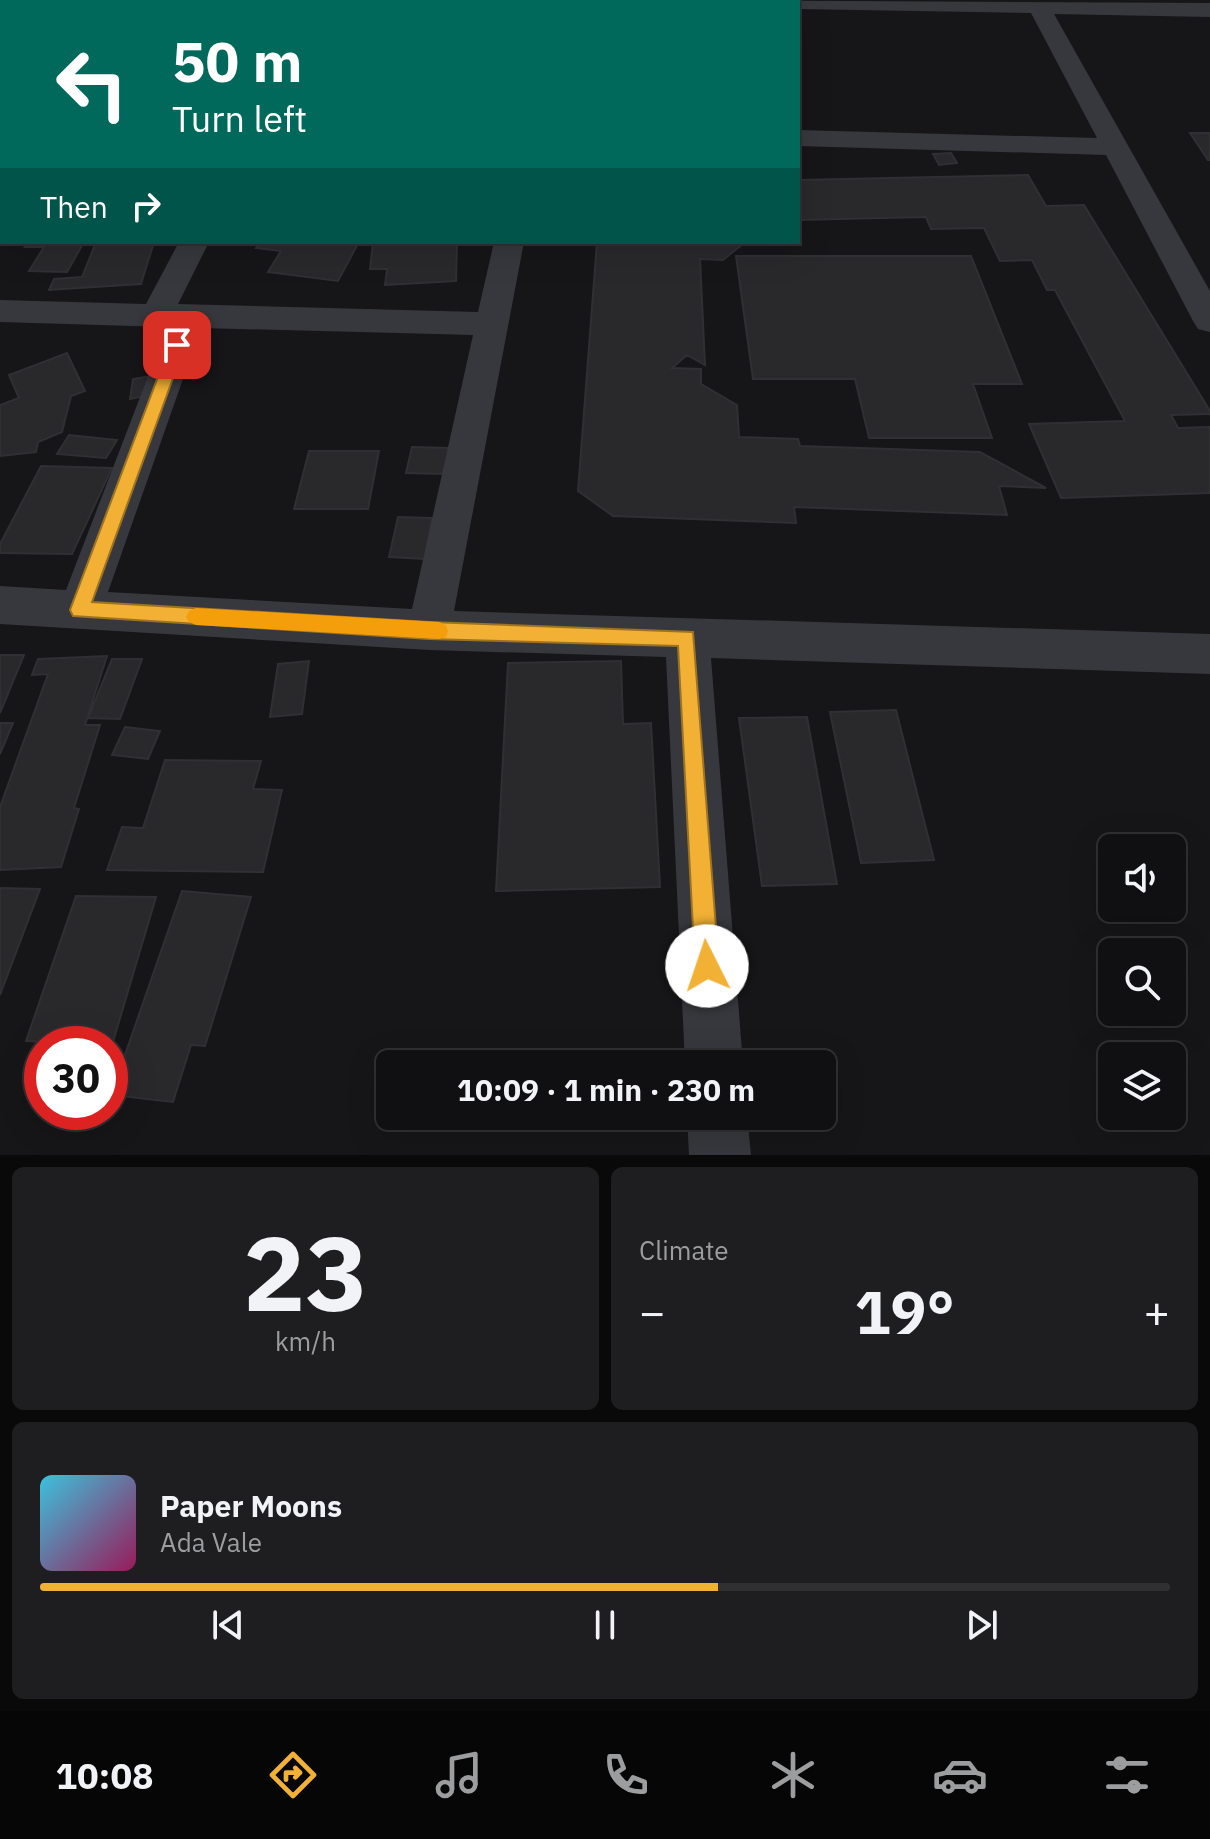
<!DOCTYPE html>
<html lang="en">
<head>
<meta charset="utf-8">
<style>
	:root { --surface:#101012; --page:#1e1e20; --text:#f1f3f6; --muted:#9c9d9f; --line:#303032; --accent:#f2b134 }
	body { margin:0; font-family:"IBM Plex Sans",sans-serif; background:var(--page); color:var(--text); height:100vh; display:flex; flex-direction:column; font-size:30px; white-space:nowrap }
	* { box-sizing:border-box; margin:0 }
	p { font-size:26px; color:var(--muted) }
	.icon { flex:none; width:44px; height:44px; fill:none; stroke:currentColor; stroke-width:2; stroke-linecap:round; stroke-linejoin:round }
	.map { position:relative; height:1155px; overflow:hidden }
	.drawer { display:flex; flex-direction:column; gap:12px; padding:12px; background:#09090a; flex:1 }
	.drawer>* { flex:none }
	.guide { position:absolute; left:0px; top:0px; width:800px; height:244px; box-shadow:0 8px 32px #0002,0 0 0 2px var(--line); background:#00695c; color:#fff; overflow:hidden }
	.fabs { position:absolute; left:1098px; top:834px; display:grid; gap:16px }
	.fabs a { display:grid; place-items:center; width:88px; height:88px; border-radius:12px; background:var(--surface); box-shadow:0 8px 32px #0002,0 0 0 2px var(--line); font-size:40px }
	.speed { position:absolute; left:24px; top:1026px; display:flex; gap:16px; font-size:40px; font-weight:700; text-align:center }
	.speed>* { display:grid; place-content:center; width:104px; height:104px; border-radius:50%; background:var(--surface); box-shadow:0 8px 32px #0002,0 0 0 2px var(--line); line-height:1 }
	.speed .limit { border:12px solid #d22; background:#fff; color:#111 }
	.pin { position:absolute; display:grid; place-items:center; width:68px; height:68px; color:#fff; margin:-34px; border-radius:16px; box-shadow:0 4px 12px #0006 }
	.me { position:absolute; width:88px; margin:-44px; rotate:356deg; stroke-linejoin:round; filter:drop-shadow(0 0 6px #0008) }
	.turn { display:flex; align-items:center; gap:28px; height:168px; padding:0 40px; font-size:36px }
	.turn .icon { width:104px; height:104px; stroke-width:2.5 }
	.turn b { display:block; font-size:56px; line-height:68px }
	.then { display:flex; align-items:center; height:76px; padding:0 40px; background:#0003; gap:16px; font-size:30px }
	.big { font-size:60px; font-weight:700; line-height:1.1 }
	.drawer .tile { flex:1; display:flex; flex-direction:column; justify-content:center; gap:12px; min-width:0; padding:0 28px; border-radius:12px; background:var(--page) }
	.drawer .dial { align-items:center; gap:0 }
	.dial b { font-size:104px; line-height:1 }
	.song { display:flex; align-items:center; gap:24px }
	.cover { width:96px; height:96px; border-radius:12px; background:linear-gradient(135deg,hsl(190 70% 55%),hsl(330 70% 35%)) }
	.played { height:8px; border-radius:4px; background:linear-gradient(90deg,var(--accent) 60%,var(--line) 60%) }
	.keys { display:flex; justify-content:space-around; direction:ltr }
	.heat { display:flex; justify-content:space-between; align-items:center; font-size:44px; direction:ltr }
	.drawer .tiles { flex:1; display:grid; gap:12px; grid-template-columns:1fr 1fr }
	.tile:last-child { grid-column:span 2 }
	.trip { position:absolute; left:376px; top:1050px; width:460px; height:80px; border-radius:12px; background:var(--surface); box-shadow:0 8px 32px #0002,0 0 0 2px var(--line); font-weight:700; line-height:80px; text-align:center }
	.dock { display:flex; height:128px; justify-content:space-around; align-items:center; background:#060607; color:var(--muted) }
	.dock .icon { width:56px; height:56px }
	.dock .on { color:var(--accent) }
	.dock b { font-size:36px; color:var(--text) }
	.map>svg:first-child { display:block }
	.building { fill:#29292c; stroke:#303034; stroke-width:2 }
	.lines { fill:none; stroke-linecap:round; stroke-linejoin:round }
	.minor { fill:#37383d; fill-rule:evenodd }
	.route { fill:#f2b134; stroke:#9d7322; stroke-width:2 }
	.slow { fill:#f59e0b }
</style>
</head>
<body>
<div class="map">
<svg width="1210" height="1155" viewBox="0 0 1210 1155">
	<rect width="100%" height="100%" fill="#161618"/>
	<path class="building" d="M 1190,133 L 1210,133 L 1210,160 L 1208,160 Z
		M 951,153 L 957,163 L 939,165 L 933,154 Z
		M 1028,175 L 1046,206 L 1084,205 L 1210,411 L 1210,414 L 1171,415 L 1178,428 L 1210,427 L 1210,493 L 1061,498 L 1029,424 L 1125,421 L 1055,290 L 1047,290 L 1032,260 L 1000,261 L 984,228 L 931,229 L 926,217 L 798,220 L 798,180 Z
		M 29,242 L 84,242 L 67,272 L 29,271 L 44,247 L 25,247 Z
		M 96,242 L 154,242 L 141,284 L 49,290 L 54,279 L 82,277 Z
		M 260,242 L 359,242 L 338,281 L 268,272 L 281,251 L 256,248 Z
		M 373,242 L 457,242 L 456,281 L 385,285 L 387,269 L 370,269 Z
		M 597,242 L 744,243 L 723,260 L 700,259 L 705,365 L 687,355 L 672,368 L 701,369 L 701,384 L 737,405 L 739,437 L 798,439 L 800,446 L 980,452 L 1046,488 L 999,486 L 1007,515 L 794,507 L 796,523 L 613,516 L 578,491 Z
		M 736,256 L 971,256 L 1022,384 L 973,384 L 992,438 L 869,438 L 855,379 L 753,379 Z
		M 67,353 L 85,391 L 71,396 L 62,432 L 38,442 L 36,452 L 0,456 L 0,405 L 19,398 L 9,375 Z
		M 157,375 L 155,394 L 130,399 L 133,379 Z
		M 69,435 L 117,440 L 106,458 L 57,454 Z
		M 412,447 L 450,448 L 445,474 L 406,473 Z
		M 309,451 L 379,451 L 368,509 L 294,509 Z
		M 41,466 L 112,468 L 72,554 L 0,553 L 0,544 Z
		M 398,517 L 432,518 L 425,559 L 389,557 Z
		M 0,655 L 24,655 L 0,713 Z
		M 107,656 L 85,725 L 100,725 L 74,808 L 79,809 L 61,867 L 0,870 L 0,807 L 48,674 L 32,675 L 38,659 Z
		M 112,659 L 142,659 L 120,719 L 88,718 Z
		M 309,661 L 302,714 L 270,717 L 278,664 Z
		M 621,661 L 623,724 L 651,723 L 660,887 L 496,891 L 508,663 Z
		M 896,710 L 934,860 L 861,863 L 830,712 Z
		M 807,717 L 837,884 L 762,886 L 739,718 Z
		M 0,723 L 13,723 L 0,754 Z
		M 125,727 L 160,731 L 148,759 L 112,755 Z
		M 165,760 L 261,761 L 253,789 L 282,790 L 263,872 L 107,870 L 122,827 L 143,828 Z
		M 0,888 L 40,889 L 0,995 Z
		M 182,891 L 251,897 L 205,1046 L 191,1045 L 173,1102 L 111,1095 Z
		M 76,896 L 156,897 L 110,1052 L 110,1044 L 26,1041 Z"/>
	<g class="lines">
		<path class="minor" d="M 689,0 L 1210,3 L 1210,17 L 1054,14 L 1210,291 L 1210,332 L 1198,329 L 1193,321 L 1106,155 L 798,146 L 798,130 L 1097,138 L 1031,13 L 798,9 L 798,2 Z
			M 0,116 L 2,116 L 2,132 L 0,132 Z
			M 179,242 L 209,242 L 178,304 L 478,312 L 494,242 L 524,242 L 454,611 L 1210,634 L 1210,674 L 711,658 L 743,1064 L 685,1064 L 666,657 L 429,650 L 0,624 L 0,586 L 66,590 L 167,327 L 0,322 L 0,300 L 146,304 ZM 201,328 L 473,335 L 412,609 L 108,592 Z
			M 687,1116 L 747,1116 L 751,1155 L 689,1155 Z"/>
	</g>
	<path class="route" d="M 177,340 L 185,345 L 92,602 L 429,622 L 693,632 L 719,966 L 716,974 L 707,978 L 699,974 L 695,966 L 678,646 L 429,639 L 73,616 L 70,610 L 170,345 Z"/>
	<path class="slow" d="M 196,608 L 439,622 L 446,625 L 448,631 L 446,637 L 439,639 L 196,625 L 189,622 L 186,617 L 189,611 Z"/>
</svg>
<div class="fabs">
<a><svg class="icon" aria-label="sound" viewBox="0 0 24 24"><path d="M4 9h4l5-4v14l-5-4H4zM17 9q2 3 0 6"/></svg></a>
<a><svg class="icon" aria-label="search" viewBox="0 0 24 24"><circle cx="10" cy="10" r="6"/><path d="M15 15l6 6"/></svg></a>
<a><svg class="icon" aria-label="layers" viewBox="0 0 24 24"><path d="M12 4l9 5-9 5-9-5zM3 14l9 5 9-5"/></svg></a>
</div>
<div class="speed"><div class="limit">30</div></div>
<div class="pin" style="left:177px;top:345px;background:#d93025"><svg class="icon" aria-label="arrive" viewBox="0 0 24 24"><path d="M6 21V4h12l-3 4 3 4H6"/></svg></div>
<svg class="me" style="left:707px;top:966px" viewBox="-20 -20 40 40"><circle r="19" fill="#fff"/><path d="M0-13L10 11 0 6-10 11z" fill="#f2b134"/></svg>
<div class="trip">10:09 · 1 min · 230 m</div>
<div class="guide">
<div class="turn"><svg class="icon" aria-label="left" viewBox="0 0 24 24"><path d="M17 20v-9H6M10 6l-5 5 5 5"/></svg><div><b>50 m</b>Turn left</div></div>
<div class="then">Then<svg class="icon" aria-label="right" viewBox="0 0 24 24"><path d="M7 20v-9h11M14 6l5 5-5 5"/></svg></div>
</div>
</div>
<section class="drawer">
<div class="tiles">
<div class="tile dial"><b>23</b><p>km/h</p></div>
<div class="tile"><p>Climate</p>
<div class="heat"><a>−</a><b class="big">19°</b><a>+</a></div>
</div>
<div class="tile">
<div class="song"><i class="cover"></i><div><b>Paper Moons</b><p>Ada Vale</p></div></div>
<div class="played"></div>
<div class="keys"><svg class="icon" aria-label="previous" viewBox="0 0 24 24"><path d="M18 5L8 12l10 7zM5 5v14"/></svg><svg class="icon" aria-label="pause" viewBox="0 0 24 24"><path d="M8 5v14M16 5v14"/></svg><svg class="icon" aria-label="next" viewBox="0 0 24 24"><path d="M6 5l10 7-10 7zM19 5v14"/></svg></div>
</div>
</div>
</section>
<nav class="dock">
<b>10:08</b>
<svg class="icon on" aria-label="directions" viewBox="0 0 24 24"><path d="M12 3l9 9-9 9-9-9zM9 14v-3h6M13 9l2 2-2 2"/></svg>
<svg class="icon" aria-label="music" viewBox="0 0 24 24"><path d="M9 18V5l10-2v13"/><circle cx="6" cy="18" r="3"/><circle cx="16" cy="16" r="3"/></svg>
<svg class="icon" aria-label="phone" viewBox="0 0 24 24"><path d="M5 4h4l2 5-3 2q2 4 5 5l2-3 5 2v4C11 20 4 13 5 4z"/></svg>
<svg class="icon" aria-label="climate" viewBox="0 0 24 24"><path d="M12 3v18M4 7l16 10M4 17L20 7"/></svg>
<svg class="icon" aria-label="car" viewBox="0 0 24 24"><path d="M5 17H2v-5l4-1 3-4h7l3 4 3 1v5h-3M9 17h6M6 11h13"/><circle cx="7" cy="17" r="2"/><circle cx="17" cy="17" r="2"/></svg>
<svg class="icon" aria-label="filters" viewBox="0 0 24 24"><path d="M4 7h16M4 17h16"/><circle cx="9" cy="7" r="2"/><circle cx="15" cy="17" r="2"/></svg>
</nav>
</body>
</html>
